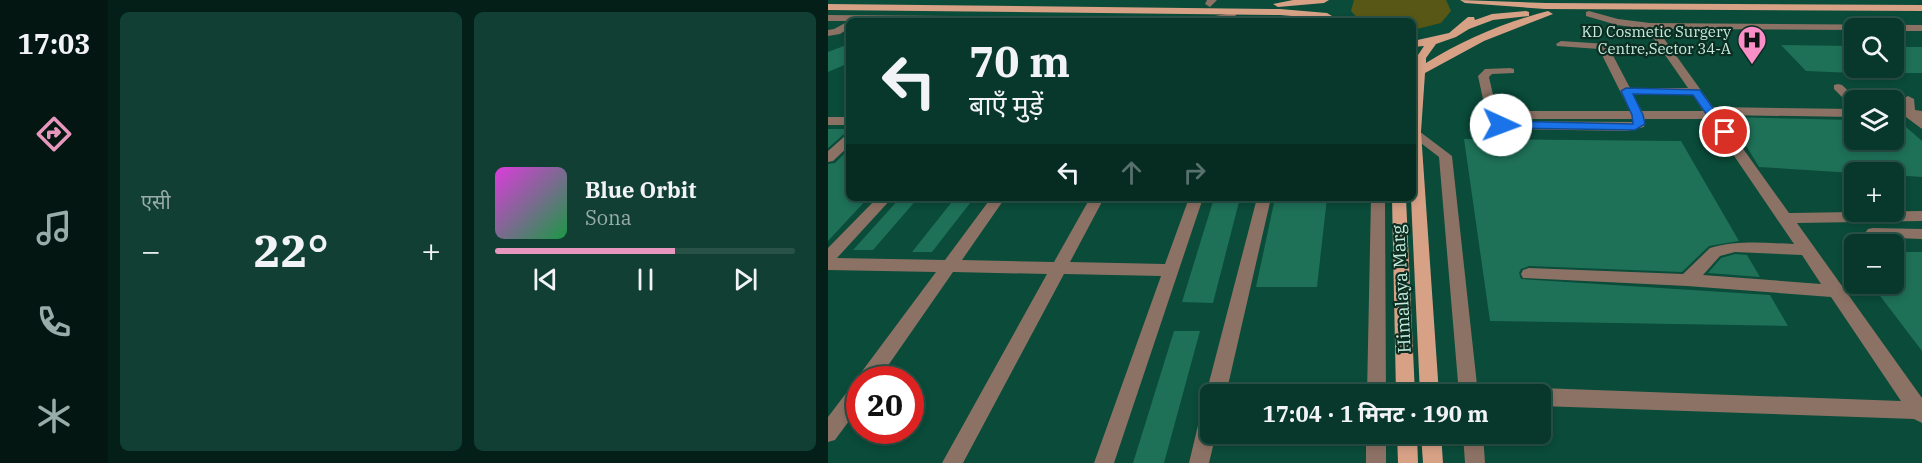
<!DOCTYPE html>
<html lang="hi">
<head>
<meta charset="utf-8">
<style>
	:root { --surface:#08382b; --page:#113f33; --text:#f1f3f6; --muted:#98aca9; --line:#295247; --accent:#e797bd }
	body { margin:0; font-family:"IBM Plex Serif","Noto Sans Devanagari",serif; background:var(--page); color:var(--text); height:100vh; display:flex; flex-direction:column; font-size:22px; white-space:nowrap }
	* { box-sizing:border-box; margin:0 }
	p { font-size:20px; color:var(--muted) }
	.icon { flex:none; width:33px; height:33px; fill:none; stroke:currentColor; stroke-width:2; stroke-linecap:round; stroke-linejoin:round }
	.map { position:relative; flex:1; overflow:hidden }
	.details { display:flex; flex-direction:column; gap:12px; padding:12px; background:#041f18; width:720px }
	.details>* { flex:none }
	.top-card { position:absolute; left:18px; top:18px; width:570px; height:183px; border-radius:9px; box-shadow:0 3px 9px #0003,0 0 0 2px var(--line); background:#08382b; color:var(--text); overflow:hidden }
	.fabs { position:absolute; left:1016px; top:18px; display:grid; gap:12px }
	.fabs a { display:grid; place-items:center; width:60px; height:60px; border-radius:9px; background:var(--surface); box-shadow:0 3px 9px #0003,0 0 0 2px var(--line); font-size:30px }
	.speed { position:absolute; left:18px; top:366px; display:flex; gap:12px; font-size:30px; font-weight:700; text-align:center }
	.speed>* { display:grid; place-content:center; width:78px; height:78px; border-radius:50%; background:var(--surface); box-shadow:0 3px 9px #0003,0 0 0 2px var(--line); line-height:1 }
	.speed .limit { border:9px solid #d22; background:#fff; color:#111 }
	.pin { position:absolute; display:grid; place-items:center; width:51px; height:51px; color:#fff; margin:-26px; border:3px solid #fff; border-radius:50%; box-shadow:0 2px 6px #0007 }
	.me { position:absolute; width:66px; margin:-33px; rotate:92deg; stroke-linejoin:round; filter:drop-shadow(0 0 4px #0008) }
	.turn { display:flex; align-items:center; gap:21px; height:126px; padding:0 24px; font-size:27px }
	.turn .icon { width:78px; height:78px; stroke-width:2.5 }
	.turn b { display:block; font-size:42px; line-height:51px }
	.lanes { display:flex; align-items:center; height:57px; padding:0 24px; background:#0003; justify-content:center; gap:30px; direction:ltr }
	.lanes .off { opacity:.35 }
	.big { font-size:45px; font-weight:700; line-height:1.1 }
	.details .card { flex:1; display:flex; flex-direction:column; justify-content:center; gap:9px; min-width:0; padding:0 21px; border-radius:9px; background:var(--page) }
	.song { display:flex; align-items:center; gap:18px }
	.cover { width:72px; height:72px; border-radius:9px; background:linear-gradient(135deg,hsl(300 70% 55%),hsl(140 70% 35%)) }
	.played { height:6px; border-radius:3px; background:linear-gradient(90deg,var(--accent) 60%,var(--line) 60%) }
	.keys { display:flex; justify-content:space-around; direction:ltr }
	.heat { display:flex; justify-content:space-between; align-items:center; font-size:33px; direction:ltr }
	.details .tiles { flex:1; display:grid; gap:12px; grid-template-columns:repeat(2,1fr) }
	.trip { position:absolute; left:372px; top:384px; width:351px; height:60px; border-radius:9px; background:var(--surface); box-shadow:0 3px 9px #0003,0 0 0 2px var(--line); font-weight:700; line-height:60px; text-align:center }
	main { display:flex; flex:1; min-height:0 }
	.dock { display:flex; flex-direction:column; width:108px; justify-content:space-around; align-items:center; background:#031611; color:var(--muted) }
	.dock .icon { width:42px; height:42px }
	.dock .active { color:var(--accent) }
	.dock b { font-size:27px; color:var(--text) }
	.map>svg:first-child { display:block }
	.green { fill:#585716 }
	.building { fill:#1e7057 }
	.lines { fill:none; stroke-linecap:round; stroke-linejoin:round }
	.minor { fill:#8c7264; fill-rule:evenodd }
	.major { fill:#d7a186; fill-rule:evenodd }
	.route { fill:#1a73e8; stroke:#114b97; stroke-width:1.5 }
	.labels { text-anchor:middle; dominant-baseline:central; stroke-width:4.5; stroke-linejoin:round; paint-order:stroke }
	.far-poi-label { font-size:15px; fill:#c7ecdd; stroke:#0c2d22; text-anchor:end }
	.street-label { font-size:18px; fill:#c7ecdd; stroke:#0c2d22 }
</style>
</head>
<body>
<main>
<nav class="dock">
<b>17:03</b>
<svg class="icon active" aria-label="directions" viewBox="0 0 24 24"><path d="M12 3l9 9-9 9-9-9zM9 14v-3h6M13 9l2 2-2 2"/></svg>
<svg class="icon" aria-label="music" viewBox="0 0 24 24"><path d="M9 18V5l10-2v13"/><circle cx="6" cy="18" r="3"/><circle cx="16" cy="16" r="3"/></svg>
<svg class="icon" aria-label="phone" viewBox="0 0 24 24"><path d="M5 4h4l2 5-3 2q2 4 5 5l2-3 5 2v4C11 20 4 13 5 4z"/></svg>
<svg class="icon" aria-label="climate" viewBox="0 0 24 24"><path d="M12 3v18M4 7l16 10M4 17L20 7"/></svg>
</nav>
<section class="details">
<div class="tiles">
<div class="card"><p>एसी</p>
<div class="heat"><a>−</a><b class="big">22°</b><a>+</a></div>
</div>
<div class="card">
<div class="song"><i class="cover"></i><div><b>Blue Orbit</b><p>Sona</p></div></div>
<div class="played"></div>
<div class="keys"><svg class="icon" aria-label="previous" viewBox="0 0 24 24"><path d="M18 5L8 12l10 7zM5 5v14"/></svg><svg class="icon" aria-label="pause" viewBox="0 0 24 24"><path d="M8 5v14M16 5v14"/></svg><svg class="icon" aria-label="next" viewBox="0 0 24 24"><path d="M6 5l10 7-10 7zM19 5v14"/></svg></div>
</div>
</div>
</section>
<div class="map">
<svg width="1094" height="463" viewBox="0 0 1094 463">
	<rect width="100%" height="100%" fill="#0a4b39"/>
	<path class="green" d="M 526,0 L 618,0 L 623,11 L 613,23 L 585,30 L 585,21 L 532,21 L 523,11 Z"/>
	<path class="building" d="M 21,44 L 21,63 L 0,72 L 0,52 Z
		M 953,45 L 1026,46 L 1026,73 L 978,71 Z
		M 1065,47 L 1094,47 L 1094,73 L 1065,73 Z
		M 901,117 L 1026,120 L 1026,140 L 1065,140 L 1065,119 L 1069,119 L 1094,141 L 1094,177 L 1065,175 L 1065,172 L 1026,173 L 931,167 Z
		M 0,129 L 21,129 L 21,133 L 16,134 L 0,148 Z
		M 636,139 L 853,141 L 911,241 L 881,246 L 854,272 L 701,266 L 693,269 L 691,273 L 693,279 L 942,295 L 960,326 L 662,321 Z
		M 21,149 L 21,198 L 40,198 L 0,241 L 0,164 L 7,163 Z
		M 72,198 L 90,198 L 45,250 L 25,250 Z
		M 127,198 L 146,198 L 104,252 L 84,252 Z
		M 386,198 L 412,198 L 385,303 L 354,302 Z
		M 447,198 L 499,198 L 489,287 L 428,287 Z
		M 1065,252 L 1094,252 L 1094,351 L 1043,284 L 1065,284 Z
		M 907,254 L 919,255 L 932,277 L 880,273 L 893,258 Z
		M 346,331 L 372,331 L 336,463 L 305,463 Z"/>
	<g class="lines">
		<path class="minor" d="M 379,0 L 389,0 L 382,7 L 377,4 Z
			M 405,9 L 410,12 L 406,18 L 391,21 L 0,21 L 0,15 L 374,18 L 399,14 Z
			M 761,11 L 790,19 L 822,23 L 1094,25 L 1094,31 L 1065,31 L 1065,28 L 1026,28 L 1026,30 L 829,29 L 885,107 L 1026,109 L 1026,117 L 891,115 L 961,213 L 1094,211 L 1094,221 L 969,223 L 1094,398 L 1094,423 L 1086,419 L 712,406 L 712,394 L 704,394 L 705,391 L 712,388 L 1073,401 L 1003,297 L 859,286 L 695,278 L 693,274 L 695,270 L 701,268 L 855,274 L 882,248 C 910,240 937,243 966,244 L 881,119 L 817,119 L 816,127 L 799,131 L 673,129 L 660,122 L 650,76 L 657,69 L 682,68 L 686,69 L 686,73 L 664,74 L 661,77 L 670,117 L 676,121 L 805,122 L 805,119 L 699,119 L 695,118 L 687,109 L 693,105 L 702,111 L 802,111 L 771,49 L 729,46 L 728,44 L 733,41 L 779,44 L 802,88 L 860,88 L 819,29 L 789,25 L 758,16 L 758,12 ZM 805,95 L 865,95 L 875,111 L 814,111 ZM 907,252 L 974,255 L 993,284 L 875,275 L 892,256 Z
			M 21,21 L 21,28 L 12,34 L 0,36 L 0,30 L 6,29 Z
			M 1010,84 L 1014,85 L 1030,100 L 1026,100 L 1026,107 L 1022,105 L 1006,89 L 1006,85 Z
			M 1080,96 L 1086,99 L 1087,110 L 1094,111 L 1094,129 L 1078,117 L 1065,117 L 1065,109 L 1076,110 L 1074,99 Z
			M 0,117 L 21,117 L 21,125 L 0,125 Z
			M 587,128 L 624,156 L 650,394 L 631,394 L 611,157 L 585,137 L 585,129 Z
			M 21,135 L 21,146 L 5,161 L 0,162 L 0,151 L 17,136 Z
			M 49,198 L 64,198 L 9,258 L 117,260 L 163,198 L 177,198 L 134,260 L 226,262 L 262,198 L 276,198 L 242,262 L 337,264 L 361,198 L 375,198 L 286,463 L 266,463 L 333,276 L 236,274 L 135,463 L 114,463 L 219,274 L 125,272 L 50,380 L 32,380 L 32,406 L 7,440 L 0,442 L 0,417 L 25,384 L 31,382 L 32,374 L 108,272 L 0,270 L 0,248 Z
			M 429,198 L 443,198 L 398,394 L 382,394 L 382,401 L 378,394 Z
			M 543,198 L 557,198 L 558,394 L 539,394 Z
			M 1045,228 L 1094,229 L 1094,239 L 1040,237 L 1037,233 L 1040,229 Z
			M 382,408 L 382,434 L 388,434 L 381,463 L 361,463 L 372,417 L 375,411 Z
			M 538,434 L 558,434 L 558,463 L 538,463 Z
			M 635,434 L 655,434 L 657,463 L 637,463 Z"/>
		<path class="major" d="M 501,0 L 496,3 L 450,7 L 445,4 L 465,0 Z
			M 632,0 L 717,3 L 1094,5 L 1094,11 L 717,9 L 637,3 Z
			M 0,4 L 452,9 L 499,13 L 504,16 L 499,19 L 452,15 L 0,10 Z
			M 698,11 L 701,12 L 701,16 L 665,20 L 641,29 L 628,37 L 608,44 L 598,58 L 598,63 C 635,40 678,22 720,11 L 725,14 L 656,41 L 597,73 L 593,132 L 611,394 L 592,394 L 583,198 L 586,72 L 588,58 L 596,46 L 585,47 L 585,41 L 621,33 L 640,17 L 646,17 L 647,20 L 664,14 Z
			M 564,198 L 578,198 L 587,394 L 568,394 Z
			M 569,434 L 589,434 L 590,463 L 570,463 Z
			M 593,434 L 613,434 L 615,463 L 595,463 Z"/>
	</g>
	<path class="route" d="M 798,88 L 872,90 L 902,132 L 897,136 L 893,135 L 865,95 L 805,94 L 815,115 L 817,124 L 807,130 L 673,128 L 667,125 L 673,121 L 805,124 L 804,115 L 793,91 Z"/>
	<defs>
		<g id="hospital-pin" transform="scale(1.5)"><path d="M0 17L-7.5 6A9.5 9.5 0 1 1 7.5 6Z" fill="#fa8fc7" stroke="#0c2d22"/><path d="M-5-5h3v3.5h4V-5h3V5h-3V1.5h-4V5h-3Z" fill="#111"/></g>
	</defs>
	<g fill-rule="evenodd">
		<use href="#hospital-pin" x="924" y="40"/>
	</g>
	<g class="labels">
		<g class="far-poi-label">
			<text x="903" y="31">KD Cosmetic Surgery<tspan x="903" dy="17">Centre,Sector 34-A</tspan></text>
		</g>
		<g class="street-label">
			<text transform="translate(573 289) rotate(-93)">Himalaya Marg</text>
		</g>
	</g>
</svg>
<div class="fabs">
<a><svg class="icon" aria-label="search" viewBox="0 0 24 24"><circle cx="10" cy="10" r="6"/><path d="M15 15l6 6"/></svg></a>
<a><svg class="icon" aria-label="layers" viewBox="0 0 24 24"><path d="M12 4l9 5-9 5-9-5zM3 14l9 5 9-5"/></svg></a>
<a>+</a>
<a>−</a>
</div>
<div class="speed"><div class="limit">20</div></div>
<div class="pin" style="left:897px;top:132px;background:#d93025"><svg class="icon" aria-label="arrive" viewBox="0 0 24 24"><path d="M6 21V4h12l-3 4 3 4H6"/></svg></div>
<svg class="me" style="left:673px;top:125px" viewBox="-20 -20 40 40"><circle r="19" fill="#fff"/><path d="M0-13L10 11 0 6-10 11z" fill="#1a73e8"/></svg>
<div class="trip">17:04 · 1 मिनट · 190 m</div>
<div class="top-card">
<div class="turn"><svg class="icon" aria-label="left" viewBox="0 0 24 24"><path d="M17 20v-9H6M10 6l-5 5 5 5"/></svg><div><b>70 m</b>बाएँ मुड़ें</div></div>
<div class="lanes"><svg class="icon" aria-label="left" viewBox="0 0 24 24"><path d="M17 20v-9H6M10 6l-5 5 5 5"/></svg><svg class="icon off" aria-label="ahead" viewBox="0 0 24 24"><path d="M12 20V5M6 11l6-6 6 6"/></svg><svg class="icon off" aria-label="right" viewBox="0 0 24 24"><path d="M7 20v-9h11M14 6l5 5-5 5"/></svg></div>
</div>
</div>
</main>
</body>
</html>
